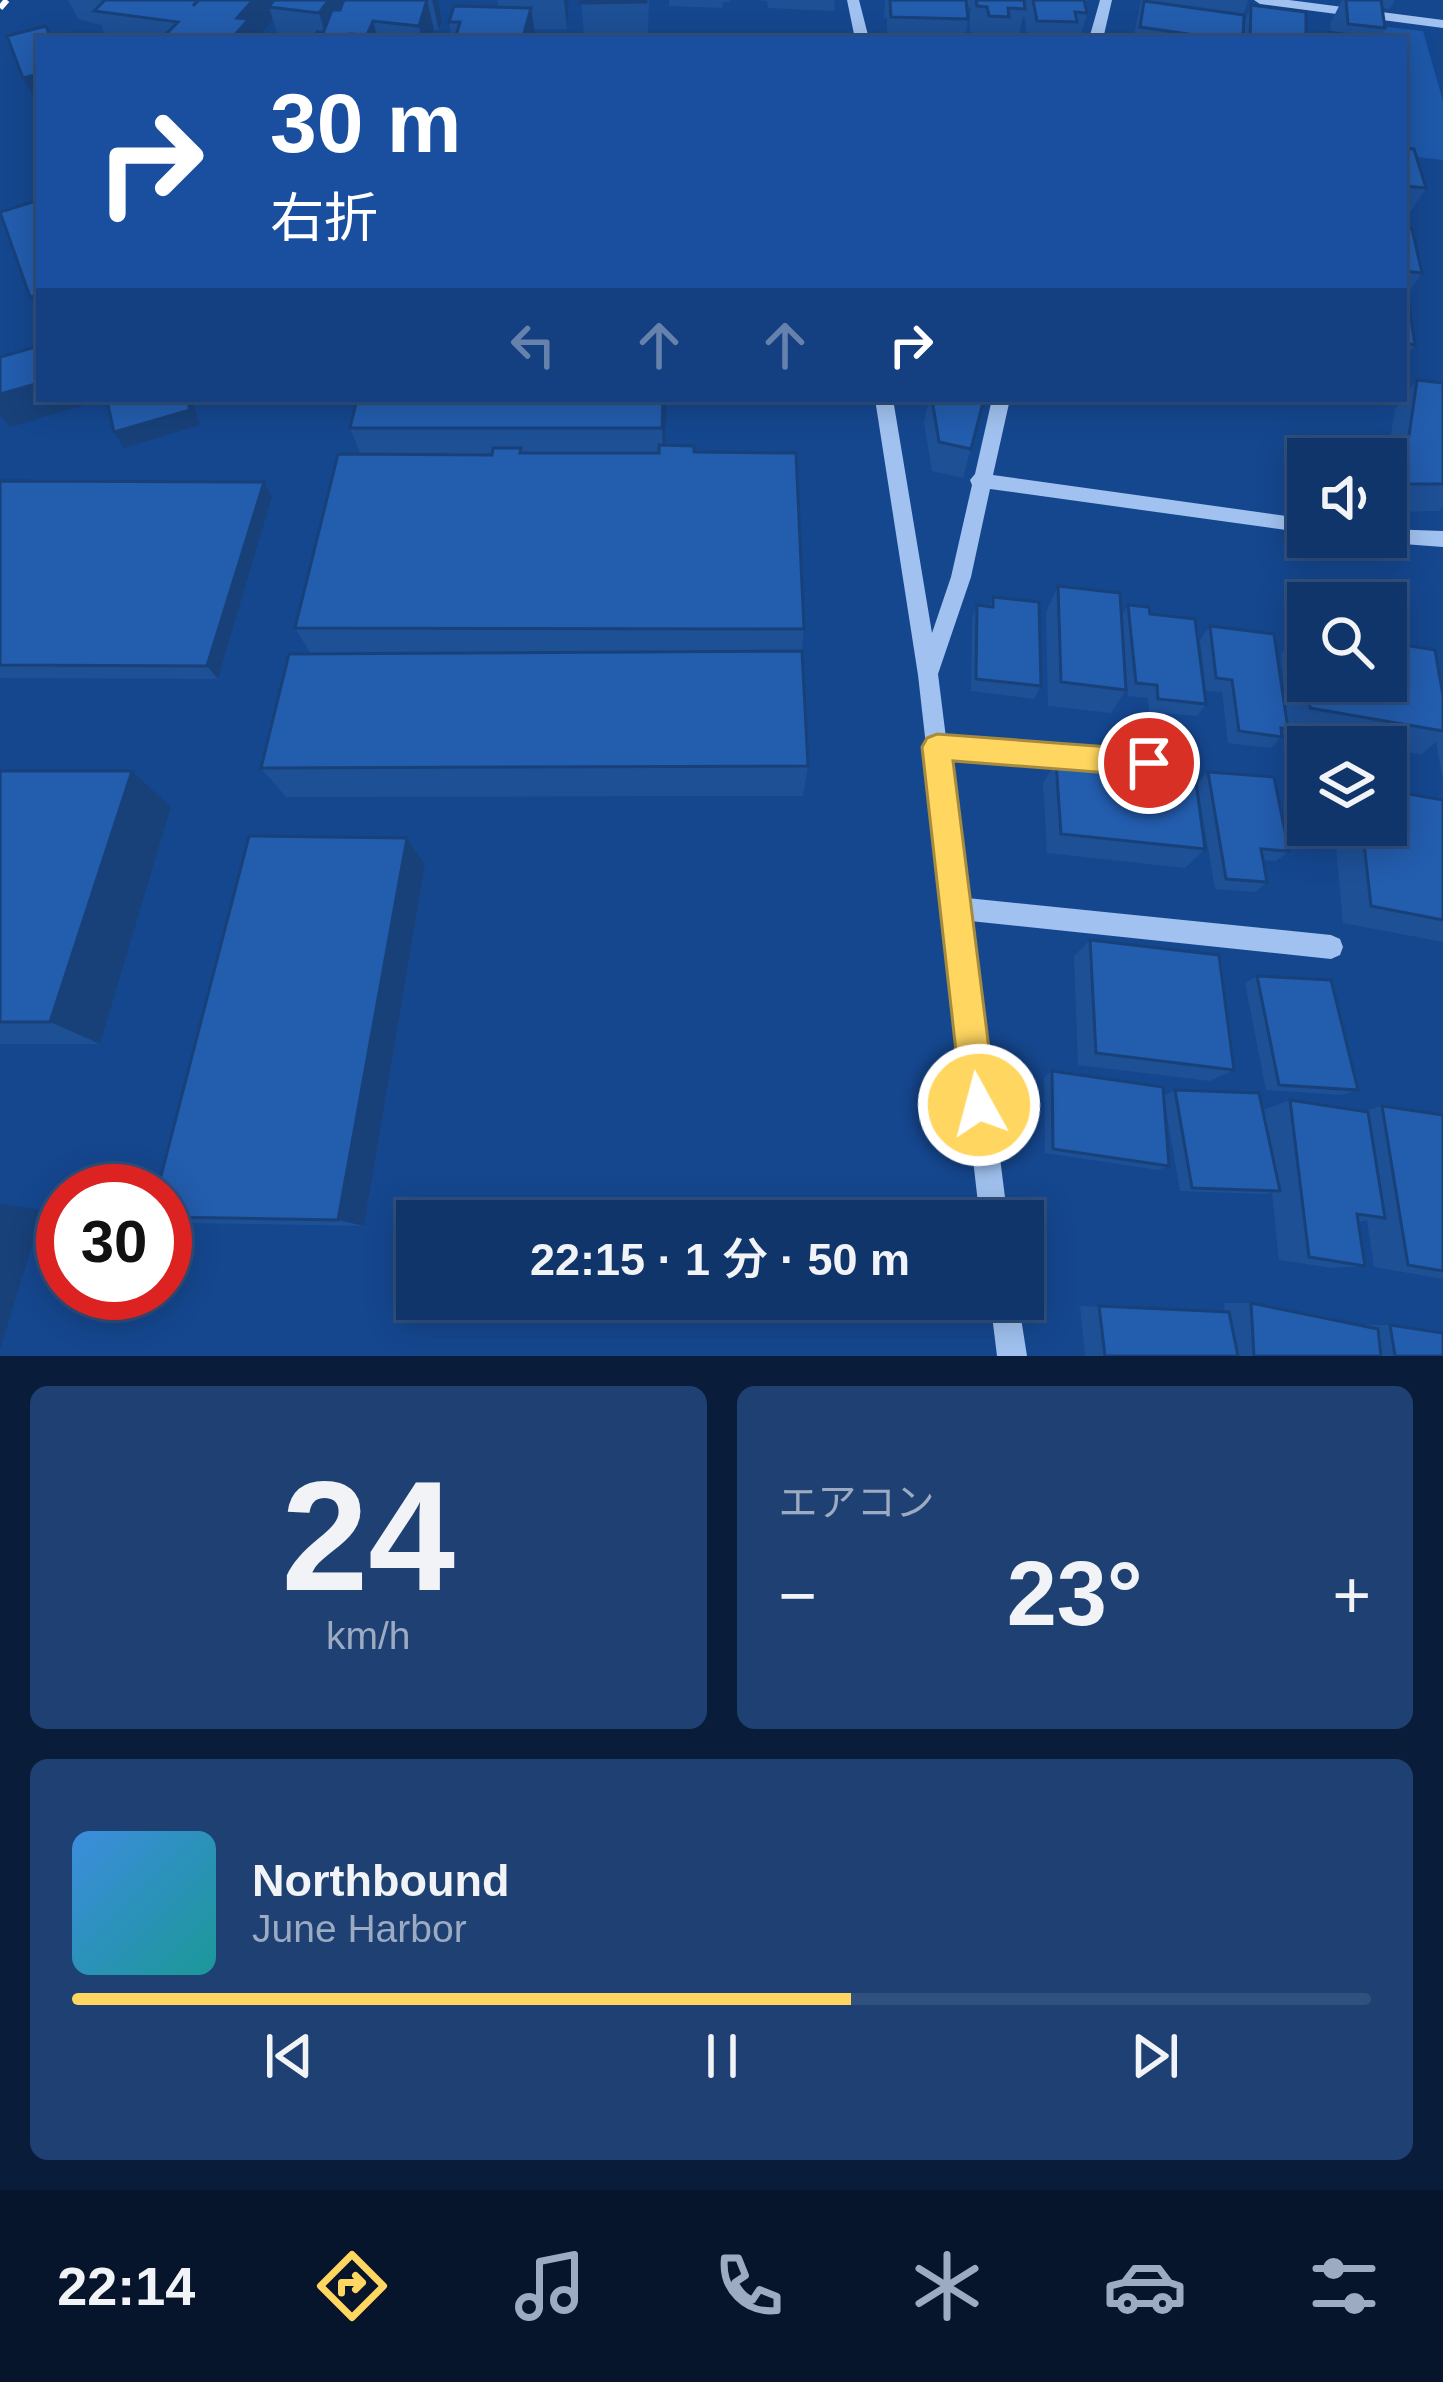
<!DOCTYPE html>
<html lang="ja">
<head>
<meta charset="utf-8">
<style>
	:root { --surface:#10356b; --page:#1e4073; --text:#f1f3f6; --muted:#9cabc1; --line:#30507e; --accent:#ffd660 }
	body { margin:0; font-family:Helvetica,"Noto Sans JP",sans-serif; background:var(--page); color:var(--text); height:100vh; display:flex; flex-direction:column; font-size:45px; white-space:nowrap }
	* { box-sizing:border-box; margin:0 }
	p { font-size:39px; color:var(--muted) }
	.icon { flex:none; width:66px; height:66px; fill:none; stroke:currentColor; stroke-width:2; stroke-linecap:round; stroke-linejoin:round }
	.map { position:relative; height:1356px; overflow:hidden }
	.side { display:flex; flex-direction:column; gap:30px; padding:30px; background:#091d3b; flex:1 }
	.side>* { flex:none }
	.guide { position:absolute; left:36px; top:36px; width:1371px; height:366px; border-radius:0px; box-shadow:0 6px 30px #0003,0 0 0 3px var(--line); background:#1a4fa0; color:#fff; overflow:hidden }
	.buttons { position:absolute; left:1287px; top:438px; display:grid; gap:24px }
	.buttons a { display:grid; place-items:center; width:120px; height:120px; border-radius:0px; background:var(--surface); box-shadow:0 6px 30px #0003,0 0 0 3px var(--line); font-size:60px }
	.speed { position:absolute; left:36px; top:1164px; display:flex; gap:24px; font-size:60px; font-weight:700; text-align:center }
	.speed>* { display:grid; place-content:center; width:156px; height:156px; border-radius:50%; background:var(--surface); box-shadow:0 6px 30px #0003,0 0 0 3px var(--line); line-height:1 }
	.speed .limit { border:18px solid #d22; background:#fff; color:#111 }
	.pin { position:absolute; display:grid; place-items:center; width:102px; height:102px; color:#fff; margin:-51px; border:6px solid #fff; border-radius:50%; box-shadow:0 3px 12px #0007 }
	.me { position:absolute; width:132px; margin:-66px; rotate:353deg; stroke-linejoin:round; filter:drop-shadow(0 0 9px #0008) }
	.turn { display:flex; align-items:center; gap:42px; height:252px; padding:0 36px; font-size:54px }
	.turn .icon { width:156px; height:156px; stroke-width:2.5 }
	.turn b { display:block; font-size:84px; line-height:102px }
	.lanes { display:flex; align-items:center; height:114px; padding:0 36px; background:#0003; justify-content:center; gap:60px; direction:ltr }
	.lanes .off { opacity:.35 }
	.big { font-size:90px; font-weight:600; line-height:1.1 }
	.side .tile { flex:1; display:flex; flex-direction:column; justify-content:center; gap:18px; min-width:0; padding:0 42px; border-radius:18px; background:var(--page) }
	.side .dial { align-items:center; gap:0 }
	.dial b { font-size:156px; line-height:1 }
	.song { display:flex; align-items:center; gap:36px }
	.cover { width:144px; height:144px; border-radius:18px; background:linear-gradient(135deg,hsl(210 70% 55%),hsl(180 70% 35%)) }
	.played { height:12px; border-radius:6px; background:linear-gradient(90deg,var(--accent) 60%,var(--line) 60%) }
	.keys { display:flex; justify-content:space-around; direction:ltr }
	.heat { display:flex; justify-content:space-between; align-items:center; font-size:66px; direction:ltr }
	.side .tiles { flex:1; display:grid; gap:30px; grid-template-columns:1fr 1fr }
	.tile:last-child { grid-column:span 2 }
	.trip { position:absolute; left:396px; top:1200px; width:648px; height:120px; border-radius:0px; background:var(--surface); box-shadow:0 6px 30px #0003,0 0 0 3px var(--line); font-weight:600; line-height:120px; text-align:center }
	.tab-bar { display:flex; height:192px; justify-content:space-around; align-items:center; background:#06152b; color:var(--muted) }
	.tab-bar .icon { width:84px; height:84px }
	.tab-bar .current { color:var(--accent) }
	.tab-bar b { font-size:54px; color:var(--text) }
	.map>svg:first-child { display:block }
	.green { fill:#1d58a9 }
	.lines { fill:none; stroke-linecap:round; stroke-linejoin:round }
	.minor { fill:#a1c2f0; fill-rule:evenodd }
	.rail { stroke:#fff; stroke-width:6; stroke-dasharray:15 6; stroke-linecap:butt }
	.wall { fill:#1e5096 }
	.shaded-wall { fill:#18417a }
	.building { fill:#235dae; stroke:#18417a; stroke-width:3 }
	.route { fill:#ffd660; stroke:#a68b3e; stroke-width:3 }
</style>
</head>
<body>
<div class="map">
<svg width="1443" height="1356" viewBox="0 0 1443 1356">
	<rect width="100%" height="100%" fill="#15478f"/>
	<path class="green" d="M 1377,26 L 1423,31 L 1443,101 L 1443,160 L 1407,156 L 1404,39 L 1380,39 Z"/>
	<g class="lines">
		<path class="minor" d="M 847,0 L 859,0 L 869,39 L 855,39 Z
			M 1100,0 L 1112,0 L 1103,39 L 1089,39 Z
			M 1254,0 L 1289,0 L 1443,20 L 1443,28 L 1260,4 Z
			M 875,399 L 893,399 L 932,633 L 951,577 L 972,485 L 970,480 L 975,474 L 992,399 L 1010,399 L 993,475 L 1308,519 L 1308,533 L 990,489 L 971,577 L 938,674 L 946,738 L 1149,753 L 1157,756 L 1160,763 L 1157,770 L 1149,773 L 949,758 L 967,898 L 1331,935 L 1340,939 L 1343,947 L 1340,955 L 1331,959 L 970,921 L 1008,1221 L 980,1221 L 918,675 Z
			M 1386,529 L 1443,531 L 1443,547 L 1377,542 L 1374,537 L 1386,537 Z
			M 990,1299 L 1018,1299 L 1027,1356 L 997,1356 Z"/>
		<path class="rail" d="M 0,8 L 7,0"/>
	</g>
	<path class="wall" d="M 68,0 L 438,0 L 442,21 L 439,30 L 434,30 L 431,39 L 288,39 L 279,38 L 273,20 L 257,39 L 107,39 L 101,25 L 78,19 Z
		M 497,0 L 569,0 L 567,29 L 535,29 L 536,39 L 452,39 L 449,22 L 498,7 Z
		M 581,0 L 649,0 L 648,33 L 584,34 Z
		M 669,0 L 731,0 L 730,2 L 723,2 L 722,8 L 669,6 Z
		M 758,0 L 835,0 L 834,11 L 768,8 L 767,1 Z
		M 885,0 L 1087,0 L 1086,6 L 1087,13 L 1080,39 L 1027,39 L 1025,17 L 1023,17 L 1018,39 L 971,37 L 969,19 L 971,8 L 967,7 L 968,19 L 965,39 L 887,39 L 887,18 L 884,18 Z
		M 1141,0 L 1248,0 L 1243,15 L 1243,39 L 1133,39 Z
		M 1342,0 L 1395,0 L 1390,9 L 1383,8 L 1385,28 L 1380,39 L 1324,39 L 1328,32 L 1331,32 L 1330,24 Z
		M 1251,5 L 1306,39 L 1244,39 L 1245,21 Z
		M 1404,146 L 1426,188 L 1406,219 L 1404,219 Z
		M 1404,228 L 1422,273 L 1408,294 L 1415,345 L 1404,360 Z
		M 1417,380 L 1443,383 L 1443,506 L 1439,511 L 1386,512 L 1386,466 L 1395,409 Z
		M 667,399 L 665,445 L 694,452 L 804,629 L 802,651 L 808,766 L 803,796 L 286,797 L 261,768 L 311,654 L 295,628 L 361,455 L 350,428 Z
		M 929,399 L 984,399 L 963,478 L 932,471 L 924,422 Z
		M 0,481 L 272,497 L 218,679 L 0,678 Z
		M 1058,586 L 1121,617 L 1128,605 L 1150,614 L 1206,704 L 1197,716 L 1149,712 L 1148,698 L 1128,696 L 1124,657 L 1126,690 L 1111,713 L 1048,706 L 1046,612 Z
		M 993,597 L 1041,686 L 1034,699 L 971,691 L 972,618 L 977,605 L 989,606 Z
		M 1210,626 L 1286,714 L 1281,654 L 1303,629 L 1443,696 L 1443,780 L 1436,742 L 1421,755 L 1386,747 L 1288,731 L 1287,730 L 1271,748 L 1228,743 L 1222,692 L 1206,691 L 1200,640 Z
		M 1056,762 L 1205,849 L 1185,868 L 1047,853 L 1043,783 Z
		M 0,771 L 171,807 L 100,1044 L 0,1044 Z
		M 1208,772 L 1289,851 L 1276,861 L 1263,860 L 1267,882 L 1255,892 L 1215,889 L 1197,783 Z
		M 1443,800 L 1443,942 L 1343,923 L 1334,825 L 1386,825 Z
		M 407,838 L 425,865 L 364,1226 L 189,1223 L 165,1220 L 165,1191 Z
		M 1090,940 L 1234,1070 L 1210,1081 L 1078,1065 L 1074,956 Z
		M 1257,976 L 1358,1090 L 1342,1095 L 1266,1090 L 1245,983 Z
		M 1052,1071 L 1164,1096 L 1175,1090 L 1263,1110 L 1290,1100 L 1364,1111 L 1382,1106 L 1443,1115 L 1443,1279 L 1374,1267 L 1367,1220 L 1359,1222 L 1365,1266 L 1333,1268 L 1279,1260 L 1272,1193 L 1265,1194 L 1180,1191 L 1164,1099 L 1169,1166 L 1158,1170 L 1045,1153 L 1044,1077 Z
		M 1224,1303 L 1251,1303 L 1356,1325 L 1390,1325 L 1443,1356 L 1085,1356 L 1080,1306 L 1225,1311 Z"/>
	<path class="shaded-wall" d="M 253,0 L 291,0 L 269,7 L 273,20 L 257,39 L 231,39 L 237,18 Z
		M 329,0 L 358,0 L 327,39 L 319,13 Z
		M 427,0 L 434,30 L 431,39 L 422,39 L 419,26 Z
		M 432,0 L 438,0 L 442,21 L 439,30 Z
		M 564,0 L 569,0 L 567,29 Z
		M 531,8 L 536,38 L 524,39 L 523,37 Z
		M 373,21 L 378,39 L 368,39 L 367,35 Z
		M 39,74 L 39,106 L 23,78 Z
		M 39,295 L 39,310 L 30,297 Z
		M 39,383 L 39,399 L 105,399 L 10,427 L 0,415 L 0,394 Z
		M 187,399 L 192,399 L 200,425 L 124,448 L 114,432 Z
		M 663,399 L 667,399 L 664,468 L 662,428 Z
		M 264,482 L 272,497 L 218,679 L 207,666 Z
		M 132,771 L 171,807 L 100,1044 L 50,1022 Z
		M 407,838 L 425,865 L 364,1226 L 338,1220 Z
		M 0,1204 L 43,1210 L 0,1350 Z"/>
	<path class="building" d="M 105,0 L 198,0 L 193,6 L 199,0 L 253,0 L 237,18 L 249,19 L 231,39 L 192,39 L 165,35 L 178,22 L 94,11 Z
		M 274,0 L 329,0 L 319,13 L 269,7 Z
		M 344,0 L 427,0 L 419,26 L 373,21 L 367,35 L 350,34 L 346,39 L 313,39 L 317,32 L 323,33 L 332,10 L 340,10 Z
		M 581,0 L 646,0 L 646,2 L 580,3 Z
		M 890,0 L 966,0 L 968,19 L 891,17 Z
		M 976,0 L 1024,0 L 1025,9 L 1008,8 L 1009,17 L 989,16 L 987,7 L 977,6 Z
		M 1033,0 L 1084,0 L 1087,13 L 1075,12 L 1077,22 L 1037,21 Z
		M 1346,0 L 1381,0 L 1385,28 L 1348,24 Z
		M 1144,1 L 1244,15 L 1243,39 L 1222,39 L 1140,27 Z
		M 1251,5 L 1306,12 L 1306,39 L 1250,39 Z
		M 454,6 L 531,8 L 523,37 L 456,36 L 460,22 L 449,22 Z
		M 46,26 L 51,39 L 39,39 L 39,74 L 23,78 L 7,36 Z
		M 1328,32 L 1380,39 L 1328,39 Z
		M 1404,146 L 1405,148 L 1414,149 L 1426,188 L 1404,186 Z
		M 39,200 L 39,295 L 30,297 L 0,212 Z
		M 1404,228 L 1412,229 L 1422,273 L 1404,271 Z
		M 1404,291 L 1407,292 L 1415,345 L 1404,343 Z
		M 39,346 L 39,383 L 0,394 L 0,357 Z
		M 1417,380 L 1443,383 L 1443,484 L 1402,484 Z
		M 115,399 L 187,399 L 190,410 L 114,432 L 107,401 Z
		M 357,399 L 663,399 L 662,428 L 350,428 Z
		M 932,399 L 984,399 L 971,449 L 939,442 Z
		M 659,445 L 694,446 L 694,452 L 796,453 L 804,629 L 295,628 L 338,454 L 492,455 L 493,448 L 521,448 L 520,453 L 659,453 Z
		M 0,481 L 264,482 L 207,666 L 0,665 Z
		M 1058,586 L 1120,593 L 1126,690 L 1061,682 Z
		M 993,597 L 1039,602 L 1041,686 L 976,679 L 977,605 L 993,607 Z
		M 1128,605 L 1149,607 L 1150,614 L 1195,619 L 1206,704 L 1158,699 L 1157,685 L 1136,683 Z
		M 1210,626 L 1274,634 L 1288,729 L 1281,728 L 1282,737 L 1239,731 L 1232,680 L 1216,678 Z
		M 1303,629 L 1308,630 L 1308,681 L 1386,681 L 1386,642 L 1435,650 L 1443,696 L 1443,731 L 1310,708 Z
		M 802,651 L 808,766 L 261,768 L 289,654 Z
		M 1056,762 L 1195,775 L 1205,849 L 1061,834 Z
		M 0,771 L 132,771 L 50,1022 L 0,1022 Z
		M 1208,772 L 1274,777 L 1289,851 L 1261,849 L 1267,882 L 1226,879 Z
		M 1386,790 L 1443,800 L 1443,920 L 1371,906 L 1362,825 L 1386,825 Z
		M 249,836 L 407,838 L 338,1220 L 165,1217 L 165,1191 L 157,1191 Z
		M 1090,940 L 1219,955 L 1234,1070 L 1096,1053 Z
		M 1257,976 L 1331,980 L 1358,1090 L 1279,1085 Z
		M 1052,1071 L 1163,1087 L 1169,1166 L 1053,1149 Z
		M 1175,1090 L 1259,1093 L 1280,1191 L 1192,1188 Z
		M 1290,1100 L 1368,1112 L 1385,1218 L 1357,1214 L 1365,1266 L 1309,1257 Z
		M 1382,1106 L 1443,1115 L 1443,1271 L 1408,1265 Z
		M 1251,1303 L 1378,1329 L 1381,1356 L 1254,1356 Z
		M 1099,1306 L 1229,1312 L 1238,1356 L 1105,1356 Z
		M 1390,1325 L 1443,1333 L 1443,1356 L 1395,1356 Z"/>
	<path class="route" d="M 937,734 L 1149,750 L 1159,754 L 1163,763 L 1159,772 L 1149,776 L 953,761 L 996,1105 L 991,1117 L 979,1122 L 967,1117 L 962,1105 L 922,747 L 927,738 Z"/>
</svg>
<div class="buttons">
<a><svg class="icon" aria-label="sound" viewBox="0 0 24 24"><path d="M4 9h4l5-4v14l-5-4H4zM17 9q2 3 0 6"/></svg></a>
<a><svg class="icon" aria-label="search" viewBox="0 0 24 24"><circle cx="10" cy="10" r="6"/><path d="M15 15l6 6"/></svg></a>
<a><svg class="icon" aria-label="layers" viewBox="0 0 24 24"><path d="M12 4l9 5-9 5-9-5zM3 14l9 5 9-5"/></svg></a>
</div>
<div class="speed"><div class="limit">30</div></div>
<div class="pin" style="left:1149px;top:763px;background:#d93025"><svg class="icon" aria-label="arrive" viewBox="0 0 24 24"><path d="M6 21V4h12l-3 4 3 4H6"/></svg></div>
<svg class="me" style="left:979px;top:1105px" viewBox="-20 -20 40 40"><circle r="17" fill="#ffd660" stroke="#fff" stroke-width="3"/><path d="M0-11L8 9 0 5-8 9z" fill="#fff"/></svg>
<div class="trip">22:15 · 1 分 · 50 m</div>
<div class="guide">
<div class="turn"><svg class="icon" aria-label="right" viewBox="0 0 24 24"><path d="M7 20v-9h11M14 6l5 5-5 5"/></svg><div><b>30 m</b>右折</div></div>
<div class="lanes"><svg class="icon off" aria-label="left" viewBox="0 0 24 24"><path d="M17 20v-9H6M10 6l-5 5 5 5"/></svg><svg class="icon off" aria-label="ahead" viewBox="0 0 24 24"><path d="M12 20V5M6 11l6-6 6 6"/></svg><svg class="icon off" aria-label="ahead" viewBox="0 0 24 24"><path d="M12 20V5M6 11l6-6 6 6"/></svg><svg class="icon" aria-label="right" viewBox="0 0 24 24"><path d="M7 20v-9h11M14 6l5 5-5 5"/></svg></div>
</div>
</div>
<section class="side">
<div class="tiles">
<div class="tile dial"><b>24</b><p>km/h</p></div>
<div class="tile"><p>エアコン</p>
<div class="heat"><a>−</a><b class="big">23°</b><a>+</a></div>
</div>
<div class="tile">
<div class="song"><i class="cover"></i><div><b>Northbound</b><p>June Harbor</p></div></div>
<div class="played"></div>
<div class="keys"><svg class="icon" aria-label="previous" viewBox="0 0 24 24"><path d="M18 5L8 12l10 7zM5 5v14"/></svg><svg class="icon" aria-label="pause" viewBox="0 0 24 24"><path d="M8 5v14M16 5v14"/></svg><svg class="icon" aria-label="next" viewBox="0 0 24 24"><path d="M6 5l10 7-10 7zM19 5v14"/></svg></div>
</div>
</div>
</section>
<nav class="tab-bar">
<b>22:14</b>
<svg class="icon current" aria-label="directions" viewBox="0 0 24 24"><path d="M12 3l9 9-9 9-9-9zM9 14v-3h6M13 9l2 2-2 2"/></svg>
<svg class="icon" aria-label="music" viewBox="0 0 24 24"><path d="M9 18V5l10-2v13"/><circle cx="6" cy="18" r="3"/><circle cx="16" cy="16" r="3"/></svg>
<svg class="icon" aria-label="phone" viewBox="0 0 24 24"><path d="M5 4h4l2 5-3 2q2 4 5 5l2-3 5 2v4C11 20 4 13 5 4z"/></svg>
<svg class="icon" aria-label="climate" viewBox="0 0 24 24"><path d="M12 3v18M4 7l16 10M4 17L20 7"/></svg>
<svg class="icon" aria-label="car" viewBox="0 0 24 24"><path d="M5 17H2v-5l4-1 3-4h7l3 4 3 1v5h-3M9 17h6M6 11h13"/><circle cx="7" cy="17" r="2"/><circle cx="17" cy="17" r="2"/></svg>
<svg class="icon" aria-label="filters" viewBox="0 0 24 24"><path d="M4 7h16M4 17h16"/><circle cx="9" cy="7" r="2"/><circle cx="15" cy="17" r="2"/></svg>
</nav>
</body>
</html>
